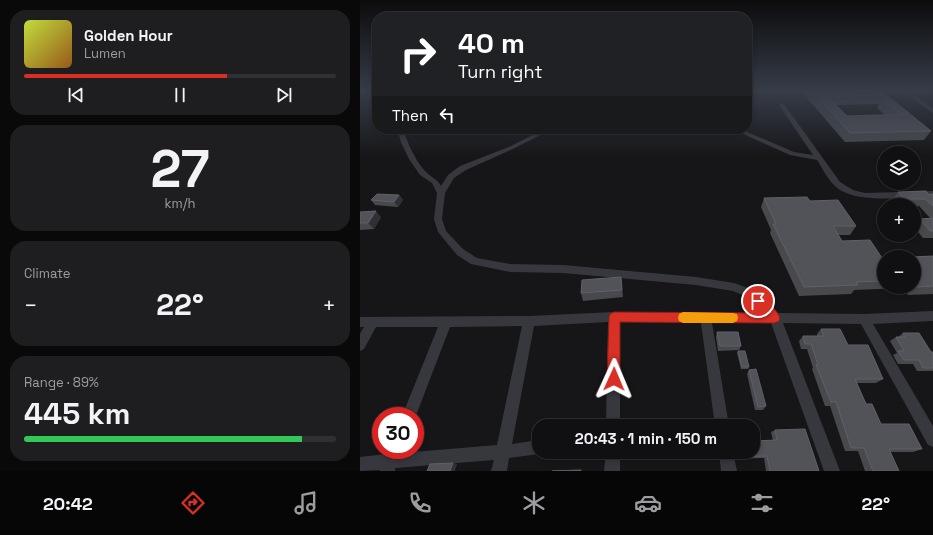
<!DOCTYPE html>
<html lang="en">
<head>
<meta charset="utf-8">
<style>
	:root { --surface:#101012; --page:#1e1e20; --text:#f1f3f6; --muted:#9c9d9f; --line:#303032; --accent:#d93025 }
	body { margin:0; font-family:"Space Grotesk",sans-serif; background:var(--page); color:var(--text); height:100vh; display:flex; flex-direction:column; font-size:15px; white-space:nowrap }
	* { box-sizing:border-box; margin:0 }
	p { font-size:13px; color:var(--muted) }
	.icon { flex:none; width:22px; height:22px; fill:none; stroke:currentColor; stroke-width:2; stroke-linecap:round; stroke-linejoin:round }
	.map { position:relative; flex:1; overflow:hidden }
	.sheet { display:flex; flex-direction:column; gap:10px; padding:10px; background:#09090a; width:360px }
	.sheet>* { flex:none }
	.banner { position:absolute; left:12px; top:12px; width:380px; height:122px; border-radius:16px; box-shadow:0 2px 6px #0003,0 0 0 1px var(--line); background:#202124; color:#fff; overflow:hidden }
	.buttons { position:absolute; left:517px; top:146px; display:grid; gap:8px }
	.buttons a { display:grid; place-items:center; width:44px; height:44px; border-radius:50%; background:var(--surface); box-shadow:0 2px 6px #0003,0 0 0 1px var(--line); font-size:20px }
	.speed { position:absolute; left:12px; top:407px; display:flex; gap:8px; font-size:20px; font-weight:700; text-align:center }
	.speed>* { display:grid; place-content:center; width:52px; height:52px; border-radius:50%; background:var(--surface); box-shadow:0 2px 6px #0003,0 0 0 1px var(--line); line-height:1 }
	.speed .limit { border:6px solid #d22; background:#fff; color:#111 }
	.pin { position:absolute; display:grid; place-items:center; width:34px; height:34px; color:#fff; margin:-17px; border:2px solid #fff; border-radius:50%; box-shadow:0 1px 4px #0007 }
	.me { position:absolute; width:44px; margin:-22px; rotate:1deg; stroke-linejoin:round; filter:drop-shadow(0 0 3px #0008) }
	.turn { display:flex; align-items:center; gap:14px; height:84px; padding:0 20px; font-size:18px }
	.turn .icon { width:52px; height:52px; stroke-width:2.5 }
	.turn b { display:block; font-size:28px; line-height:34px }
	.then { display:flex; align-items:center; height:38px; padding:0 20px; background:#0003; gap:8px; font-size:15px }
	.big { font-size:30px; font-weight:600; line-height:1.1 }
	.sheet .tile { flex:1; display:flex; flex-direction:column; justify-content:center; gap:6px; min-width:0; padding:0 14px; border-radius:16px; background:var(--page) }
	.sheet .dial { align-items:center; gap:0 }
	.dial b { font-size:52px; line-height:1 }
	.song { display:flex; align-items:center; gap:12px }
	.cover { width:48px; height:48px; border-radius:6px; background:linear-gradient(135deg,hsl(70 70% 55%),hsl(30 70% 35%)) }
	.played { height:4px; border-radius:2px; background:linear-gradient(90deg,var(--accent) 65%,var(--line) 65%) }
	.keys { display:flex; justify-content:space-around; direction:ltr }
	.heat { display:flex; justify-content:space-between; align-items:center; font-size:22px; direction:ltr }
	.charge { height:6px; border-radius:3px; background:linear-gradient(90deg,#34c759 89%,var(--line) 0) }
	.trip { position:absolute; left:172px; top:419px; width:228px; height:40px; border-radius:16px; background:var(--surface); box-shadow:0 2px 6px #0003,0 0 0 1px var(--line); font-weight:600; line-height:40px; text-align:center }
	.tabs { display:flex; height:64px; justify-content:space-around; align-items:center; background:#060607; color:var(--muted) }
	.tabs .icon { width:28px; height:28px }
	.tabs .current { color:var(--accent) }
	.tabs b { font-size:18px; color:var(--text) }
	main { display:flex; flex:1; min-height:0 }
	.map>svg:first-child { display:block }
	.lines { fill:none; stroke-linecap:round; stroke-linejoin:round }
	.street { fill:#37383d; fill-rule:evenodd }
	.wall { fill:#47494d; fill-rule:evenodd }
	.shaded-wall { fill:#2f3033 }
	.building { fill:#525359; stroke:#5f6168 }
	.route { fill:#d93025; stroke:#8d1f18 }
	.slow { fill:#f59e0b }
</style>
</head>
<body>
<main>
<section class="sheet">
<div class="tile">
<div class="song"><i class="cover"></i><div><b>Golden Hour</b><p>Lumen</p></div></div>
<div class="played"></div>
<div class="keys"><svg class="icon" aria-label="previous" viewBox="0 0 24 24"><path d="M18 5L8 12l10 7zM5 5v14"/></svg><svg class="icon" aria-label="pause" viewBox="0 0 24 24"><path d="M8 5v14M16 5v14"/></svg><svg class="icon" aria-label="next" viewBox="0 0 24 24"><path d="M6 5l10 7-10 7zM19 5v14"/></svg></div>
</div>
<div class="tile dial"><b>27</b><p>km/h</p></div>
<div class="tile"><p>Climate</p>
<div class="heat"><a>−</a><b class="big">22°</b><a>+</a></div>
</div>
<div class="tile"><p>Range · 89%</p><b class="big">445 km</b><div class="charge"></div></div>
</section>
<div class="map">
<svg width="573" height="471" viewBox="0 0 573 471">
	<rect width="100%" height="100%" fill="#161618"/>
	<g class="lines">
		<path class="street" d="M 542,91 L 548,91 L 573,108 L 573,113 Z
			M 422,103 L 424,104 L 480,182 L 493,190 L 505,193 L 573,191 L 573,197 C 548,197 492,205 474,185 C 467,178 462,168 457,160 L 430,155 L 372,129 L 380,129 L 434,152 L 453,155 L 419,105 Z
			M 37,129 L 43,129 C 48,144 55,160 65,171 C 71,177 77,179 81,186 L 88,175 L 100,166 L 151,146 L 184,129 L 192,129 L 155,148 L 106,170 L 94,178 L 85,193 L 82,219 L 86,231 L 103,249 L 117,258 L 150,264 L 203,265 L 336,277 L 374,283 L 393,290 L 418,313 L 504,314 L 573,311 L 573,321 L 513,324 L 573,426 L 573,447 L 568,445 L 501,324 L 423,323 L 480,471 L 464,471 L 411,323 L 352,323 L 369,426 L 355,426 L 341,323 L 260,322 L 260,426 L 246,426 L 248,322 L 174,326 L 152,444 L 179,440 L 179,452 L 184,452 L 179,454 L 149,458 L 147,471 L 131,471 L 134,460 L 35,468 L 35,471 L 19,471 L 20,470 L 0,471 L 0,457 L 26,454 L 28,450 L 42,450 L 41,453 L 137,445 L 162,326 L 90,327 L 55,418 L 55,416 L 42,416 L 78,327 L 16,327 L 4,349 L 0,351 L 0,334 L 4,327 L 0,327 L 0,317 L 169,316 L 254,312 L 403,313 L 385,296 L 373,291 L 336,285 L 203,273 L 150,272 L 111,264 L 97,255 L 78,232 L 74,219 L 77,193 L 72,183 L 60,175 L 49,159 L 41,142 Z
			M 246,452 L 260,452 L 260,471 L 244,471 Z
			M 359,452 L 373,452 L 377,471 L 361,471 Z"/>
	</g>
	<path class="wall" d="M 443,91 L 521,91 L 549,113 L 548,114 L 571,131 L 564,140 L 485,142 L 442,92 ZM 519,104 L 517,108 L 525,115 L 487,116 L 476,105 Z
		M 522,167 L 524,167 L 524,178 L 519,172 Z
		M 538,192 L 573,194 L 573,238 L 563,238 L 554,227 L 554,225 L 560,219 L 571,219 L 559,206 L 554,206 L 554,205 L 537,205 L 532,200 Z
		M 39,195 L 43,200 L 38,207 L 15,205 L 11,200 Z
		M 404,198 L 450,201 L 496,226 L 490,235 L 478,235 L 482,241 L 522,258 L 524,258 L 524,287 L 554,287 L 554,257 L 573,256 L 573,294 L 548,295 L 543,288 L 494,290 L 491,294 L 439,296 L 410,233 L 411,230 L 401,207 Z
		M 0,212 L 21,217 L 14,229 L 0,230 Z
		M 261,277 L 263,297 L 223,301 L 221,293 Z
		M 461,329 L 488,345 L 523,379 L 516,383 L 497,383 L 506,404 L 521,424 L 562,449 L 553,452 L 530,452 L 539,471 L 505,471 L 498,451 L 485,451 L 470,406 L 465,406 L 452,369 L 453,368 L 447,349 L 441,349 L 439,341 L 443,336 L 457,336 L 457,334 Z
		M 357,332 L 381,346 L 379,350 L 358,351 L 356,337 Z
		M 543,333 L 571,352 L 573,352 L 573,371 L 557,371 L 553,364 L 538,364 L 533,355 L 537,353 L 530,341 L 536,337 L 538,337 Z
		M 378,351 L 389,367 L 388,369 L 381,369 L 377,353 Z
		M 389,370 L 406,406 L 403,410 L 395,410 L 387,374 Z
		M 415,430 L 459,471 L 406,471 L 404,458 L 376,459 L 375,452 L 393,452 L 413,441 L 411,432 Z"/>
	<path class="shaded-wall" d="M 39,195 L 43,200 L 38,207 L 34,202 Z
		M 16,211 L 21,217 L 14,229 L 8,223 Z
		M 93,463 L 97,464 L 95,471 L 90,471 Z"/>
	<path class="building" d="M 452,91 L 521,91 L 549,113 L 539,113 L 522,99 L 525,95 L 468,97 L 487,116 L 550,114 L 571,131 L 490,133 Z
		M 566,191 L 569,195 L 573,194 L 573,206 L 565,199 L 544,199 L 538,192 Z
		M 17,194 L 39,195 L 34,202 L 11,200 Z
		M 447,197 L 450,201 L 478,200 L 496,226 L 473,226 L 482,241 L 510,240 L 522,258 L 524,258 L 524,281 L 496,282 L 498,285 L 444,287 L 413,224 L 416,224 L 404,198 Z
		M 16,211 L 8,223 L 0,223 L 0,212 Z
		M 573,218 L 573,231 L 570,231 L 560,219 Z
		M 573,256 L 573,286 L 557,287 L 554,283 L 554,257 L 551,257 Z
		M 261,277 L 262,290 L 221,293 L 222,280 Z
		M 461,329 L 480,329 L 488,345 L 508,345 L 523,379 L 495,379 L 506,404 L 512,404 L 521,424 L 549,424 L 562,449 L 529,449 L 539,471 L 513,471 L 504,448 L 491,448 L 476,402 L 471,402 L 456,365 L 458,365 L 451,344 L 445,344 L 443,336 L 464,336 Z
		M 357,332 L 378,332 L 381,346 L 360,346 Z
		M 543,333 L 559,333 L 571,352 L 573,352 L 573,368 L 563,368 L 559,360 L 544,360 L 538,351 L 544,351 L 536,337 L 545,337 Z
		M 378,351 L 385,351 L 389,367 L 382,367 Z
		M 396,369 L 406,406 L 398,407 L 389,370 Z
		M 445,429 L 459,471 L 410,471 L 407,456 L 379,457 L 378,452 L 393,452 L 393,441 L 417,440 L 415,430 Z
		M 93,463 L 90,471 L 67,471 L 70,464 Z
		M 221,470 L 221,471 L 192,471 Z"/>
	<linearGradient id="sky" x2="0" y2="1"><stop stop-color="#0c0c0d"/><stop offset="0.58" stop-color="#363c48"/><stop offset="1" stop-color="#363c48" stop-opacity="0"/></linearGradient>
	<rect width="573" height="157" fill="url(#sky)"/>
	<path class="route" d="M 398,296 C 406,299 417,310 420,318 L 419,321 L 415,323 L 260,322 L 260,379 L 258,384 L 254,386 L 249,384 L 247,379 L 249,317 L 250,314 L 254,312 L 402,313 L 392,301 L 394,298 Z"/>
	<path class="slow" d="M 323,312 L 373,313 L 377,314 L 378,318 L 377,321 L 373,323 L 323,323 L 319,321 L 318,318 L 319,314 Z"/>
</svg>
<div class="buttons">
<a><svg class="icon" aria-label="layers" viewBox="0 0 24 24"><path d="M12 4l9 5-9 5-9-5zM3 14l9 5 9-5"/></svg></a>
<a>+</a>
<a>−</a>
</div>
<div class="speed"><div class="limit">30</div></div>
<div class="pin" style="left:398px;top:301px;background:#d93025"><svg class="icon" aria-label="arrive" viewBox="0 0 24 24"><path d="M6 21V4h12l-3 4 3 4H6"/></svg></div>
<svg class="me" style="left:254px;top:379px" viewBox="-20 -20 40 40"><path d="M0-17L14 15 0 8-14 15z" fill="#d93025" stroke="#fff" stroke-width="4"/></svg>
<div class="trip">20:43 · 1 min · 150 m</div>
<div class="banner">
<div class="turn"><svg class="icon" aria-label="right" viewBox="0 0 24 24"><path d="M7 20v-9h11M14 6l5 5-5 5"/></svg><div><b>40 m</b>Turn right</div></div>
<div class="then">Then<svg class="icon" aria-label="left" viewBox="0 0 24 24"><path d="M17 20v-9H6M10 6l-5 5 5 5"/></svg></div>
</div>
</div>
</main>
<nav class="tabs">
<b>20:42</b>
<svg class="icon current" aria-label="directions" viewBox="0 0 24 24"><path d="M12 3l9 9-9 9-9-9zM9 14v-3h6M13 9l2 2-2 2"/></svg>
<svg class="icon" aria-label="music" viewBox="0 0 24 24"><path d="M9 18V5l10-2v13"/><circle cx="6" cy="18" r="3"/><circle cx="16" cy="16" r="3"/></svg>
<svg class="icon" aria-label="phone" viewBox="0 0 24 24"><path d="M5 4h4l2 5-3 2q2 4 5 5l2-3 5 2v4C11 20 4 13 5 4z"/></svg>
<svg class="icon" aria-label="climate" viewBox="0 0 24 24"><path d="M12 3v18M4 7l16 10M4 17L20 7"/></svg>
<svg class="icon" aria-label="car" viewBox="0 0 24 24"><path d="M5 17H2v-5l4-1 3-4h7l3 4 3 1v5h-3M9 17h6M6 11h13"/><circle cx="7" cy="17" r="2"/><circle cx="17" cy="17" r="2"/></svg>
<svg class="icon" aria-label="filters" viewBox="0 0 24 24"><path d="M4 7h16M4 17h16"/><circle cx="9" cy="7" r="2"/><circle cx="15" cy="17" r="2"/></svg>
<b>22°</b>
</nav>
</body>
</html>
